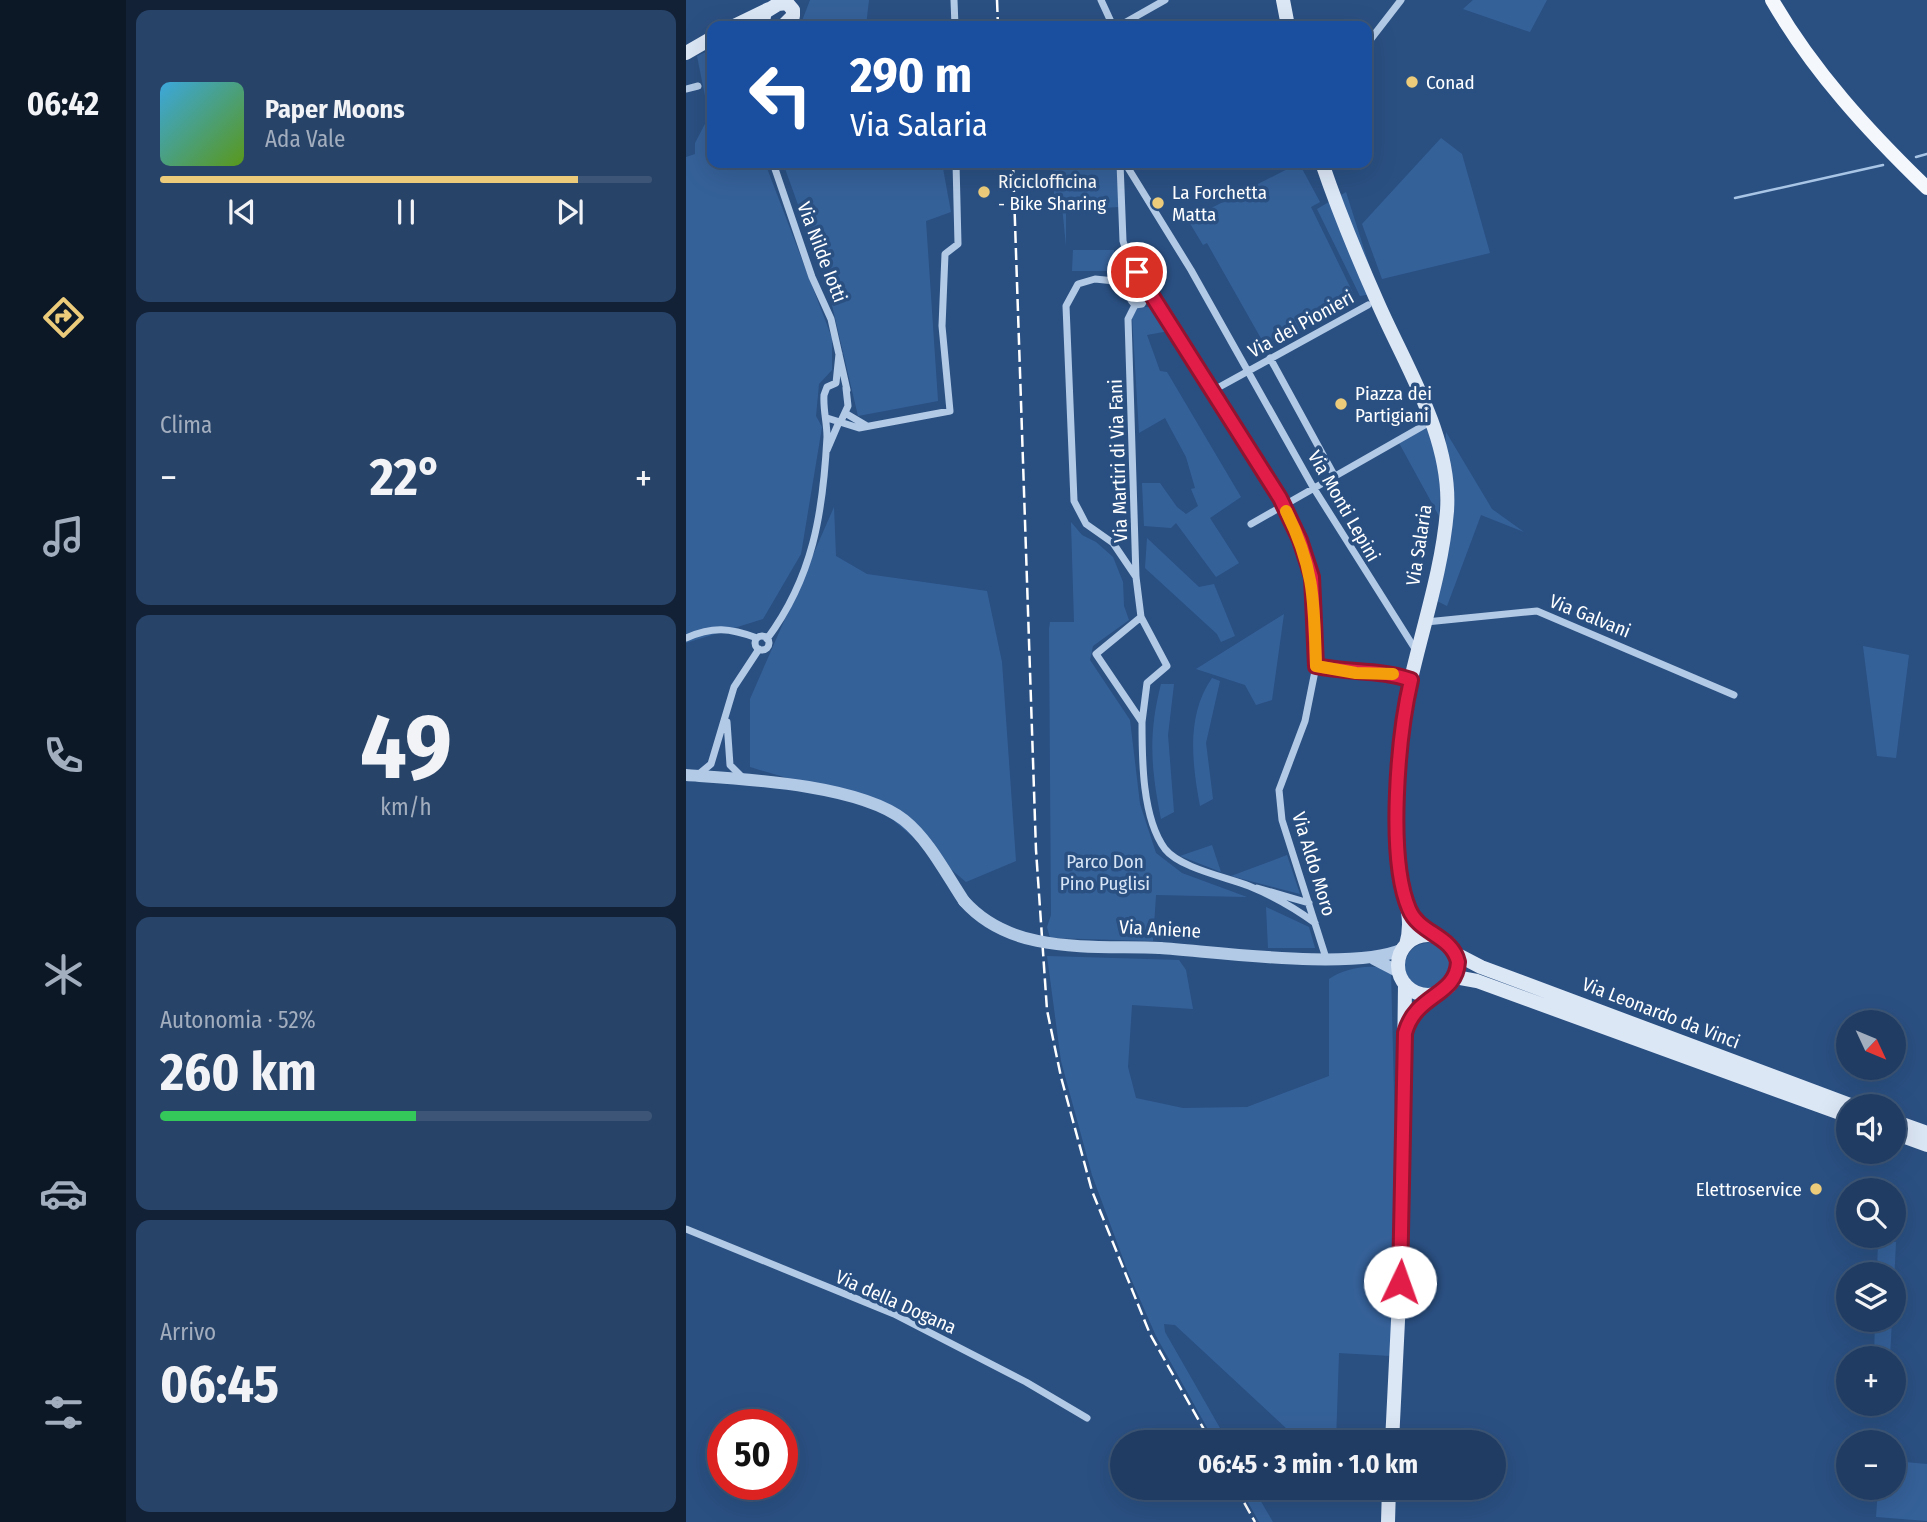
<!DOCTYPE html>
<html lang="it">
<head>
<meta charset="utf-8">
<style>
	:root { --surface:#203c62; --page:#284368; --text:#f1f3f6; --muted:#a2adbe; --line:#3d5677; --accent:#eccc7b }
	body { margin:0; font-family:"Fira Sans Condensed",sans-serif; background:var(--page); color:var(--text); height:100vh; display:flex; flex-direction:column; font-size:26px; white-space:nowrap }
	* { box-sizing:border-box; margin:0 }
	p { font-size:23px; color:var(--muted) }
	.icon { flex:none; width:38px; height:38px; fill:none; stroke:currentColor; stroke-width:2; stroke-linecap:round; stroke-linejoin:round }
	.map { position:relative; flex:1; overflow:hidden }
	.sheet { display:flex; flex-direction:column; gap:10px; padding:10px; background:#122136; width:560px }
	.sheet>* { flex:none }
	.banner { position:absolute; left:21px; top:21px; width:665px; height:147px; border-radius:14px; box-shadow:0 7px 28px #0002,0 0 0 2px var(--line); background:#1a4fa0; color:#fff; overflow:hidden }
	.needle { width:46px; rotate:134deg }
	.fabs { position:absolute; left:1150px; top:1010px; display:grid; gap:14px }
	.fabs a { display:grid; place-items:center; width:70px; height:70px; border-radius:50%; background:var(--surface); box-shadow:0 7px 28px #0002,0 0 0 2px var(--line); font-size:35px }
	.speed { position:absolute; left:21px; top:1409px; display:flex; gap:14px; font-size:35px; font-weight:700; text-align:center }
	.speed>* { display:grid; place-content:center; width:91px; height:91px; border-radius:50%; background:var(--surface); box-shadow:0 7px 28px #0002,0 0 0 2px var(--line); line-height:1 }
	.speed .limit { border:10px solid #d22; background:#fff; color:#111 }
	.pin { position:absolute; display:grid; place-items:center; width:60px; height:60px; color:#fff; margin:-30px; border:4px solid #fff; border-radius:50%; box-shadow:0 2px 7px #0007 }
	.me { position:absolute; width:77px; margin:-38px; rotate:3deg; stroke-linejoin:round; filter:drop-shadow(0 0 5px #0008) }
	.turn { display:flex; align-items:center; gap:24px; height:147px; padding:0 28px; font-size:32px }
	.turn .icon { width:91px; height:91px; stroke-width:2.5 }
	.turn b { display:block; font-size:49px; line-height:60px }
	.big { font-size:52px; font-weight:700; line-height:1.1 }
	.sheet .card { flex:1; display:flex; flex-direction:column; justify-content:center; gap:10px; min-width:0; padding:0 24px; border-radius:14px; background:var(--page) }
	.sheet .dial { align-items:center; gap:0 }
	.dial b { font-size:91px; line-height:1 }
	.song { display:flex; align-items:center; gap:21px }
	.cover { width:84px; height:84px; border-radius:10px; background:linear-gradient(135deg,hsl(200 70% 55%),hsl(90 70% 35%)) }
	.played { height:7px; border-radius:4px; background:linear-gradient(90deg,var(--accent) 85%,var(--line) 85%) }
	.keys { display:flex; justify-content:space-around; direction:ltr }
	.heat { display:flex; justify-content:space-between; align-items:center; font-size:38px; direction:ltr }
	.charge { height:10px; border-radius:5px; background:linear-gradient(90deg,#34c759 52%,var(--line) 0) }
	.trip { position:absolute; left:424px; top:1430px; width:396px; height:70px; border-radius:35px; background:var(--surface); box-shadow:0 7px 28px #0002,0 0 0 2px var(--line); font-weight:700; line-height:70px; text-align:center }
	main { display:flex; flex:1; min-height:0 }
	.tab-bar { display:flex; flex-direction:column; width:126px; justify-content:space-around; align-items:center; background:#0d1827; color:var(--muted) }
	.tab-bar .icon { width:49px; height:49px }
	.tab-bar .active { color:var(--accent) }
	.tab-bar b { font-size:32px; color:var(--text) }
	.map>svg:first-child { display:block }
	.green { fill:#356199 }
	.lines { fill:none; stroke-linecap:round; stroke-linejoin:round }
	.stream { stroke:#a8c5e6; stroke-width:2.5 }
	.minor { stroke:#b3cae6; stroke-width:7 }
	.tertiary { stroke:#b3cae6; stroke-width:12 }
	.secondary { stroke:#dce7f6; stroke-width:14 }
	.primary { stroke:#f4f8fd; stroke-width:14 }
	.rail { stroke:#fff; stroke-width:2.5; stroke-dasharray:12 5; stroke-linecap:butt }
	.tertiary-bridge { stroke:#b3cae6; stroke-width:12 }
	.route-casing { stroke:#92132f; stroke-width:18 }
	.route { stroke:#e11d48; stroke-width:12 }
	.slow { stroke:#f59e0b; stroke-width:12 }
	.poi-dot { fill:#eccc7b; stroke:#2a5082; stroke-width:2.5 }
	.labels { text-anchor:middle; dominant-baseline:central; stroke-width:7; stroke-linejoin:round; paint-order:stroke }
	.poi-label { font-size:19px; fill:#fff; stroke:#2a5082; text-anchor:start }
	.street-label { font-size:19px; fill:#fff; stroke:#2a5082 }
	.park-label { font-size:19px; fill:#d6e4f5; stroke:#2a5082 }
</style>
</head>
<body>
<main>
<nav class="tab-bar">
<b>06:42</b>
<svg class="icon active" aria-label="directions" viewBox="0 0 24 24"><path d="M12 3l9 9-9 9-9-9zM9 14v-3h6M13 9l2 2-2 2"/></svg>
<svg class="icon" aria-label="music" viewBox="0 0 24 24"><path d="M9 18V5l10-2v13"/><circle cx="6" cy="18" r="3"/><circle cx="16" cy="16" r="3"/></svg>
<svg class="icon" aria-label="phone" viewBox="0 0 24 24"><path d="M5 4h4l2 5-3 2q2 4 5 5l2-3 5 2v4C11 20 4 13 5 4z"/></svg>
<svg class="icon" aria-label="climate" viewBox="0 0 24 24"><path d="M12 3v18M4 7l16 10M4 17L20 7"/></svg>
<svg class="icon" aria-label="car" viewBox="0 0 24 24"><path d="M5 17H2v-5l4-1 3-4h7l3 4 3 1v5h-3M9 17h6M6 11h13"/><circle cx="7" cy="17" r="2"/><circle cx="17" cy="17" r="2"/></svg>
<svg class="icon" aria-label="filters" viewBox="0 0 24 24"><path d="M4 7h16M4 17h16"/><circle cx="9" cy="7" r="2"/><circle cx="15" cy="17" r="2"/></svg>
</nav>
<section class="sheet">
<div class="card">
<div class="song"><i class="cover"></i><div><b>Paper Moons</b><p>Ada Vale</p></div></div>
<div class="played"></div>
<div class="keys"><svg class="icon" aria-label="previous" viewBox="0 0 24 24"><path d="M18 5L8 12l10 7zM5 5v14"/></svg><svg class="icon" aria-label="pause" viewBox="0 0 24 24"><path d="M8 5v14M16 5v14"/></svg><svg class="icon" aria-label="next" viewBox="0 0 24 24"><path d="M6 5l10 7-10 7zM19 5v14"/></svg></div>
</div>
<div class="card"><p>Clima</p>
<div class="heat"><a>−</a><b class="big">22°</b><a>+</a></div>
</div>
<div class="card dial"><b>49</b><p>km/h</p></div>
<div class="card"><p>Autonomia · 52%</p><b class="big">260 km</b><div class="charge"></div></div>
<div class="card"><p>Arrivo</p><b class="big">06:45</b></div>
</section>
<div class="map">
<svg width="1241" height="1522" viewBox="0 0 1241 1522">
	<rect width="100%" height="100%" fill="#2a5082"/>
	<path class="green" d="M 124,0 L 183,0 L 180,26 L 114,26 Z
		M 787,0 L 861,0 L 844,32 L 777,9 Z
		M 26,49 L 26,163 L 79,163 L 146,338 L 146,370 L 133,384 L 130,416 L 136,427 L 115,554 L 77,619 L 0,643 L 0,157 L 9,154 L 9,143 L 23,116 L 11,56 Z
		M 755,138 L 776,154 L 804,253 L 696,279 L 676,224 Z
		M 97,163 L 256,163 L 265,212 L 240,221 L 252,401 L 172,416 L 142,288 Z
		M 367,163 L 431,163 L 433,207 L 380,210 L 380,246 L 375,196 L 368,195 Z
		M 613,163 L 634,202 L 625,207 L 670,299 L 581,349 L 521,243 L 517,245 L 502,220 Z
		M 660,192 L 692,293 L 674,296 L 631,209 Z
		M 387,250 L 428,250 L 428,271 L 386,271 Z
		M 450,306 L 470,308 L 483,331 L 461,335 L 474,371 L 481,372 L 555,497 L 524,518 L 553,563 L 530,577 L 490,523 L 485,528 L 458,526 L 456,483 L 474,483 L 491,507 L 500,514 L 512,506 L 505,489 L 509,488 L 500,457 L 479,418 L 453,433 L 446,315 Z
		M 743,426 L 755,473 L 753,516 L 713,443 Z
		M 760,432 L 806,509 L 838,532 L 795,515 L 761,606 L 751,601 Z
		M 148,507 L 150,556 L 181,574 L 301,591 L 316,662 L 330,861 L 280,882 L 188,804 L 64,767 L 64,699 Z
		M 385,522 L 396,535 L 410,542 L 427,557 L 437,582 L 438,606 L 443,620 L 407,646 L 404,660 L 444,720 L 454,804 L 470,853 L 496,873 L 561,897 L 470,895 L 467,941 L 364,938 L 361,927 L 365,915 L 363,629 L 364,622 L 388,622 Z
		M 461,538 L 513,587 L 528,584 L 549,636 L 535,642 L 531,634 L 459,568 Z
		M 598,614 L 586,700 L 570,705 L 559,685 L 510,669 Z
		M 1177,646 L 1223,655 L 1210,758 L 1191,756 Z
		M 526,678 L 534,681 L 520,743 L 527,799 L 514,806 C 506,763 500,715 526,678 Z
		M 475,684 L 488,684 L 482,735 L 488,812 L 475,819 C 465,768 462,735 475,684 Z
		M 526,845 L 535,872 L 494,856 Z
		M 601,855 L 614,894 L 545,876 Z
		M 580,907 L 623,927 L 629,948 L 582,948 Z
		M719 966a23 23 0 1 1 46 0a23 23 0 1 1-46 0Z
		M 361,956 L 493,960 L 500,970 L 507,1009 L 446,1005 L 442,1067 L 450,1098 L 497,1108 L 561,1107 L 643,1076 L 643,979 C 658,968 688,962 705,971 L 710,1178 L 705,1356 L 653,1353 L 650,1442 L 636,1439 L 615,1442 L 489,1325 L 478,1324 L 479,1332 L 542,1442 L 529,1442 L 470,1336 L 442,1272 L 406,1175 L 375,1061 Z
		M 1192,1241 L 1210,1242 L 1208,1284 L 1208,1274 L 1191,1274 Z
		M 1189,1320 L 1206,1320 L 1204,1358 L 1188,1358 Z
		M 1208,1461 L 1241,1464 L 1241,1521 L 1190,1517 L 1192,1488 L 1208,1488 Z
		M 554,1488 L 567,1488 L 587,1522 L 573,1522 Z"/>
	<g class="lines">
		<path class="stream" d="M 1230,157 L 1241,154
			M 1049,198 L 1197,165"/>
		<path class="minor" d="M 268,0 L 269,26
			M 415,0 L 427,26
			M 433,26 L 479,0
			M 681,44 L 715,0
			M 0,89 L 12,86
			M 87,163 L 126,277 L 145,319 L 161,390
			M 434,163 L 437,241 L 443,260 L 594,498 L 614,540 L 626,577 L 630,666 L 619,721 L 593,790 L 596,820 L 640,958
			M 439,163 L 505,270 L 627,487 L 731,652
			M 443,260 C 440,276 436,292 449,305 L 456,304 L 463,291
			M 449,305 L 442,319 L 450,577 L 455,617 L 481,666 L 461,683 L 456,722 L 410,654 L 455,617
			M 584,358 L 648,475
			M 526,391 L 682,305
			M 159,413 L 181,426
			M 141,418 L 173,428 L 264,411 L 256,326 L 259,254 L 272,244 L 270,163
			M 155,421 L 162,406 L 160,388
			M 141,450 L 153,422
			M 565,524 L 744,422
			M 450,577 L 427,543 L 400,524 L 388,501 L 380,306 L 392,284 L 409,279 L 458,284
			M 740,622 L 851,611 L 1048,695
			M69 643a7 7 0 1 1 14 0a7 7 0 1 1-14 0Z
			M 0,638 C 27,626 44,628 71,638
			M 81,639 C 127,577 137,513 141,437 C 141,422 137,410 138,395 L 141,387 L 150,383 L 153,354
			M 630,666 C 662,673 694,669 725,680
			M 41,722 L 44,765 L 57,778
			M 456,722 C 456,759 456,818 479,849 C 494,868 540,877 563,886 C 585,895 610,909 629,923
			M 13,774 L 25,764 L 48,687 L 73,649
			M 571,888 L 623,903
			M 0,1229 L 208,1314 L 340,1382 L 401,1418"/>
		<path class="tertiary" d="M 0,775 C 57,779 172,784 218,820 C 243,840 260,874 278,901
			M 474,948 C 532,952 669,971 717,949
			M 688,959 L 713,972"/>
		<path class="secondary" d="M 597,0 L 602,26
			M 48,26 L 83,9
			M 81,26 L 77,20 L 79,12 L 92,4 L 101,3 L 107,10 L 107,16 L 97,26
			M 0,53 L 26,38
			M 636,163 C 652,210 671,256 691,301 C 719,366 766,437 761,511 C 754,595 717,676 712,761 C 710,797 710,836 714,872 C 718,898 728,919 720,945
			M712 965a30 30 0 1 1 60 0a30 30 0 1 1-60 0Z
			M 770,954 L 795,967 L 1167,1106
			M 769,977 L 791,981 L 1162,1116
			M 1208,1121 L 1241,1133
			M 1208,1133 L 1241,1145
			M 706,1442 L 716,1240 L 719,984
			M 702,1522 L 703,1488"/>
		<path class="primary" d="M 1086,0 C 1127,71 1182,131 1241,188"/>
		<path class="rail" d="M 311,0 L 312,26
			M 327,163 L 350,850 L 361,1010 L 375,1077 L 406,1191 L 464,1334 L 525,1442
			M 550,1488 L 569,1522"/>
		<path class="tertiary-bridge" d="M 278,901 C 327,956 407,945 474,948"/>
	</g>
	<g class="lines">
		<g class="route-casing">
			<path id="route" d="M 451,272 L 594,498 L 614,540 L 626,577 L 630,666 C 662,673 694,669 725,680 C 712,736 701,857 723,909 C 733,934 766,935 772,962 C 770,997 730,993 719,1033 L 714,1282"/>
		</g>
		<use href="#route" class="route"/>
		<path class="slow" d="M 600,511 C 629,569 628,603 630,666 L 670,673 L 707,674"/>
	</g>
	<g class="poi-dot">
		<circle cx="726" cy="82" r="7"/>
		<circle cx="298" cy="192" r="7"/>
		<circle cx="472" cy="203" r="7"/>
		<circle cx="655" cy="404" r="7"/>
		<circle cx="1130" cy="1189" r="7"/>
	</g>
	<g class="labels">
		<g class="poi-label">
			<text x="740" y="82">Conad</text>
			<text x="312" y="181">Riciclofficina<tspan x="312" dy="22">- Bike Sharing</tspan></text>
			<text x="486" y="192">La Forchetta<tspan x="486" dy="22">Matta</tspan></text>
			<text x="669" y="393">Piazza dei<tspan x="669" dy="22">Partigiani</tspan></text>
			<text x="1116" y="1189" text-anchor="end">Elettroservice</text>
		</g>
		<g class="street-label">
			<text transform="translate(136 252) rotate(69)">Via Nilde Iotti</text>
			<text transform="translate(615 324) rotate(-29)">Via dei Pionieri</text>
			<text transform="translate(432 461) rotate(-92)">Via Martiri di Via Fani</text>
			<text transform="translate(658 506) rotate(60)">Via Monti Lepini</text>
			<text transform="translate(733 545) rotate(-81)">Via Salaria</text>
			<text transform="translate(904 616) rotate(22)">Via Galvani</text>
			<text transform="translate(628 864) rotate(73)">Via Aldo Moro</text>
			<text transform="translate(474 929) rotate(3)">Via Aniene</text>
			<text transform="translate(975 1013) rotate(21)">Via Leonardo da Vinci</text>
			<text transform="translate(210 1302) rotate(24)">Via della Dogana</text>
		</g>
		<g class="park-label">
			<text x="419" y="861">Parco Don<tspan x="419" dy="22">Pino Puglisi</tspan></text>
		</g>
	</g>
</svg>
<div class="fabs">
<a><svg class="needle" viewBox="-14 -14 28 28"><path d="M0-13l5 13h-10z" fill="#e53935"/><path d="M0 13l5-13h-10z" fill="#a2adbe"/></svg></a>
<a><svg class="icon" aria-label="sound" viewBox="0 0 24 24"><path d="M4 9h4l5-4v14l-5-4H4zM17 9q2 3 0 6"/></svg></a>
<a><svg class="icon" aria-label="search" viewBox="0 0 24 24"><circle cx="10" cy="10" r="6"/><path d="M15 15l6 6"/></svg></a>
<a><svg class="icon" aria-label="layers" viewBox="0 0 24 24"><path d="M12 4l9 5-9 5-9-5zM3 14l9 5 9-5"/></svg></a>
<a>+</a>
<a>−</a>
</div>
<div class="speed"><div class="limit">50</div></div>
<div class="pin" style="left:451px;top:272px;background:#d93025"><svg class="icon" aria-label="arrive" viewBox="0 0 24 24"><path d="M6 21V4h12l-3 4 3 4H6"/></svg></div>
<svg class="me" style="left:714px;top:1282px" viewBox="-20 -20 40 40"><circle r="19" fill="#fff"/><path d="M0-13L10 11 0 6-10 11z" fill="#e11d48"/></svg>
<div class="trip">06:45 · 3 min · 1.0 km</div>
<div class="banner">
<div class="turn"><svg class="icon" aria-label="left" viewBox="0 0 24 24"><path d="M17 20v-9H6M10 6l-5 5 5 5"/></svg><div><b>290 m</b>Via Salaria</div></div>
</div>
</div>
</main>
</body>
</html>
